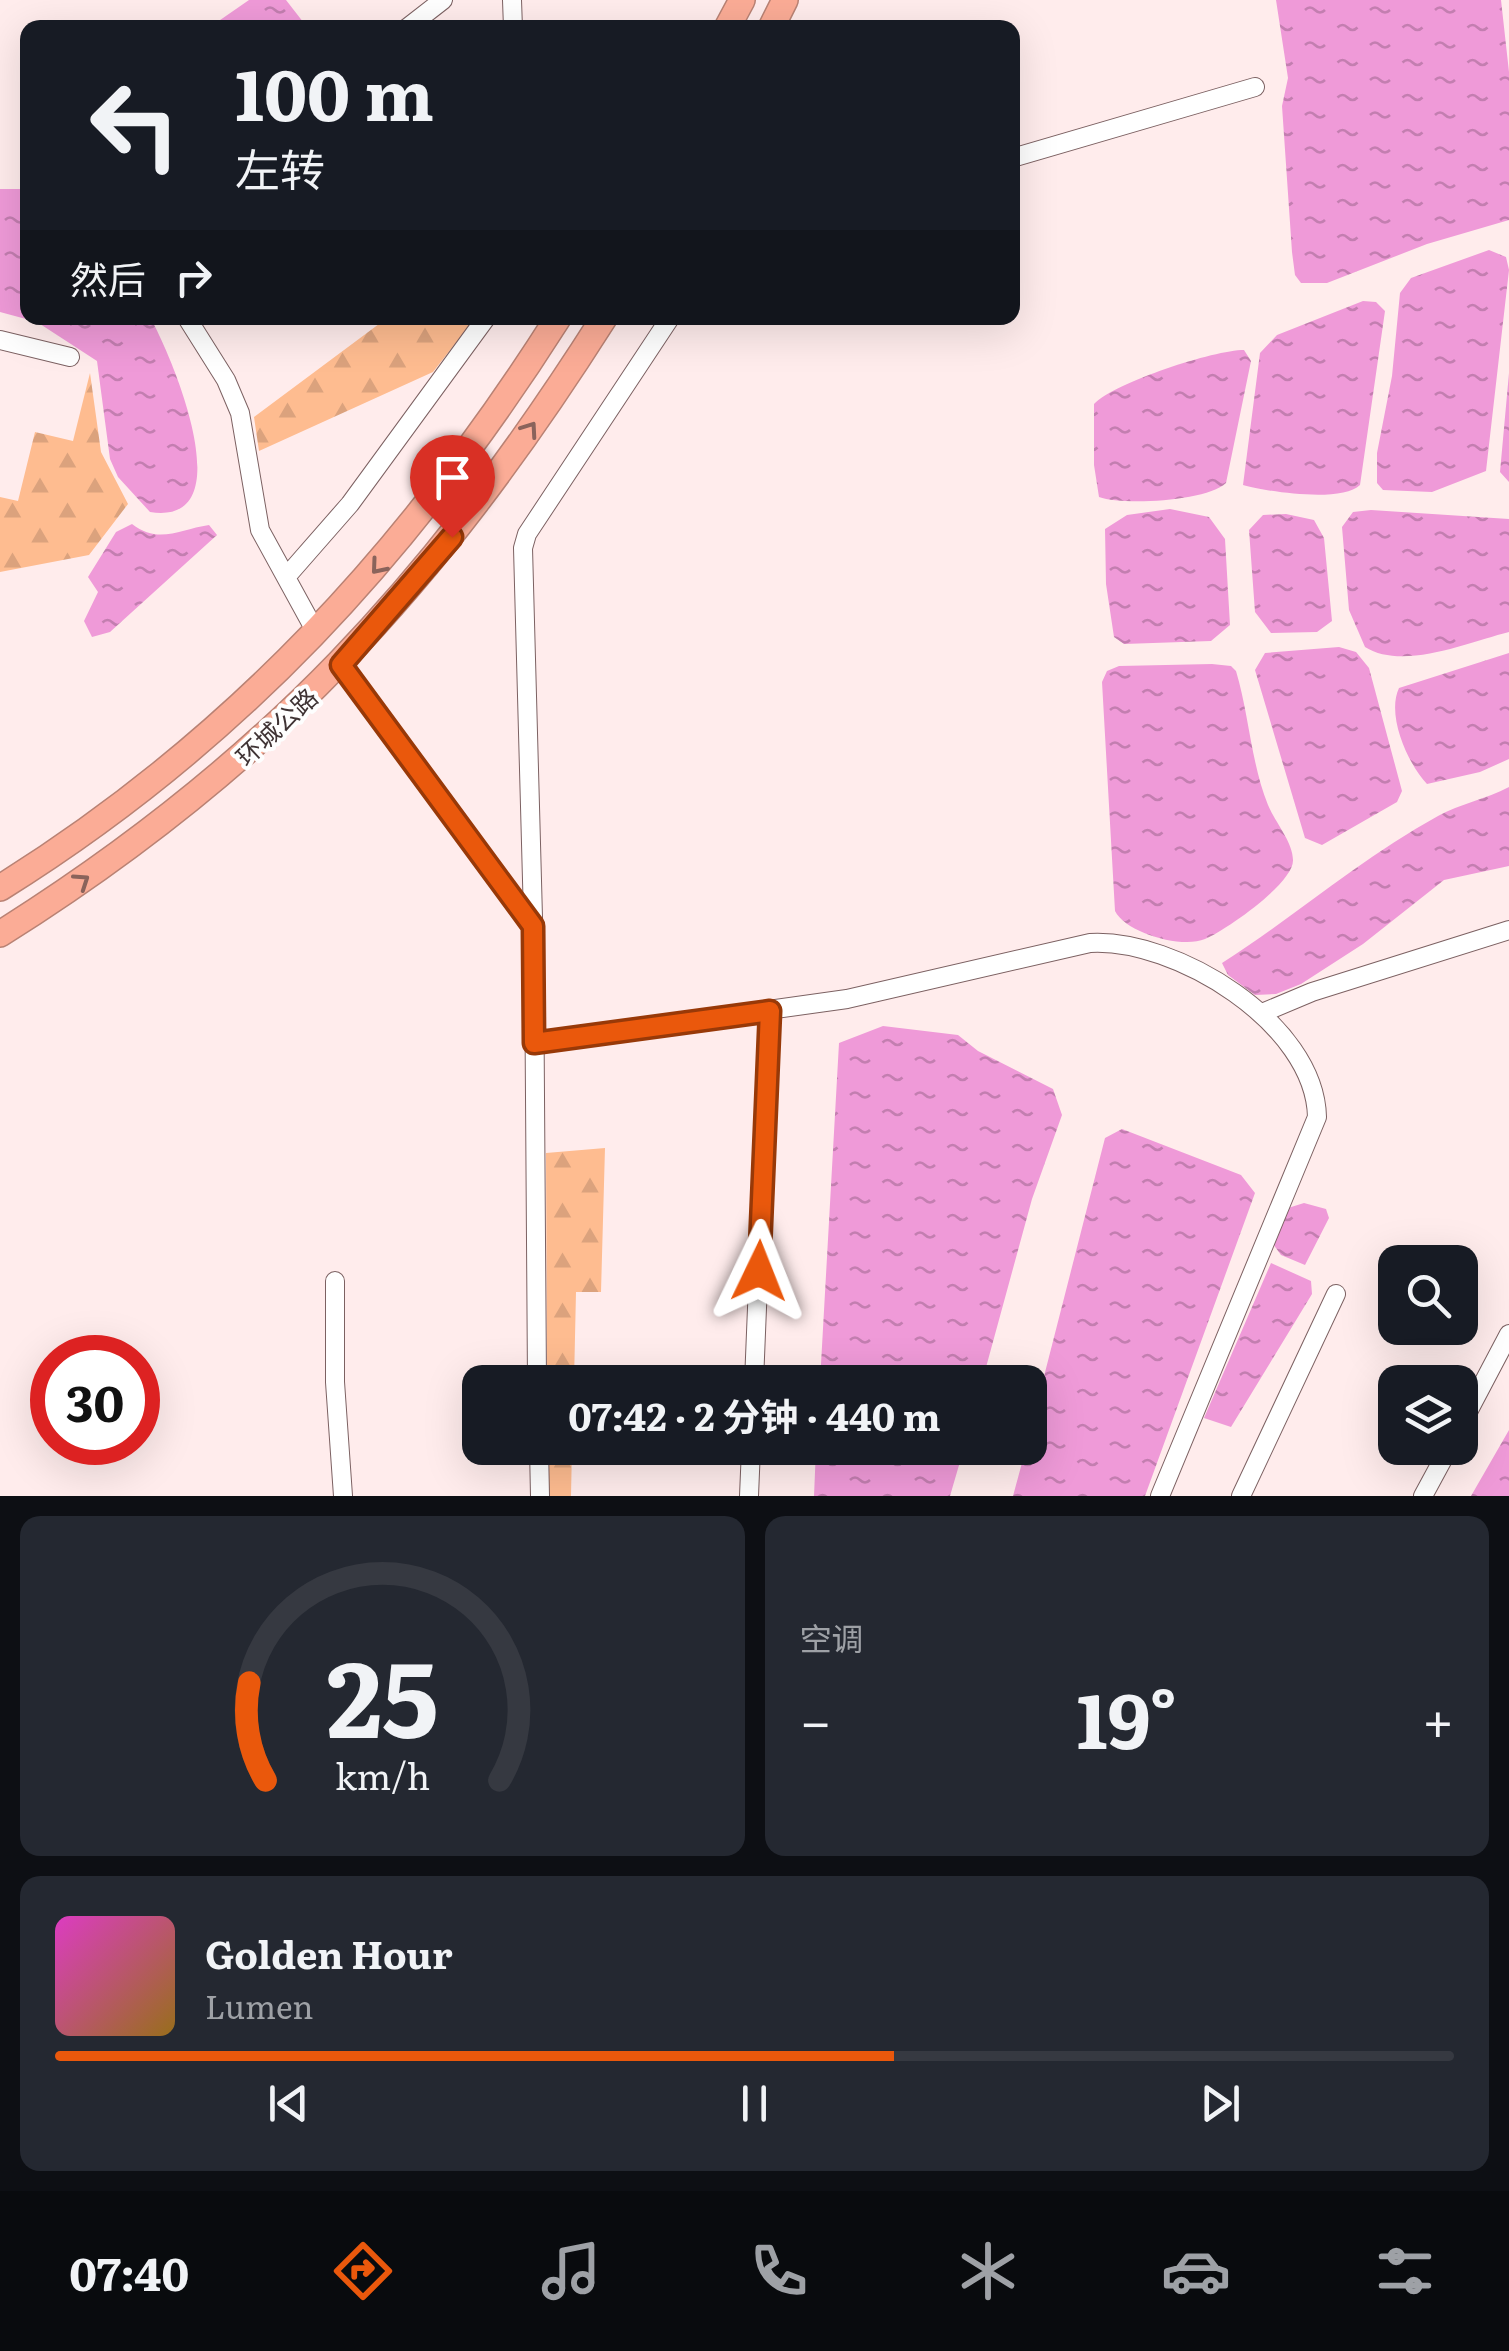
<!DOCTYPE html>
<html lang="zh">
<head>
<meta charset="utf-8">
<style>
	:root { --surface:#171b24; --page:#242831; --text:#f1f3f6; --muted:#9ea1a6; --line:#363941; --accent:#ea580c }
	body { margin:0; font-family:Literata,"Noto Sans SC",serif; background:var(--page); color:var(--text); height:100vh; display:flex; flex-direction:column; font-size:38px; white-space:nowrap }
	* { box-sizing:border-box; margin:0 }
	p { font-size:32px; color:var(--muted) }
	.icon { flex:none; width:55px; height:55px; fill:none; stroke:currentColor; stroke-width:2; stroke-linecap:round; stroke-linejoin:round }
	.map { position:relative; height:1496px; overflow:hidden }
	.panel { display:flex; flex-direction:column; gap:20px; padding:20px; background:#0d0f14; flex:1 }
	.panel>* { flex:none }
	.guide { position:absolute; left:20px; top:20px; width:1000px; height:305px; border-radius:20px; box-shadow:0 10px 40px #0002; background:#171b24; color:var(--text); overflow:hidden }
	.buttons { position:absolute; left:1378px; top:1245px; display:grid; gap:20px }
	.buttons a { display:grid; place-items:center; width:100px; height:100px; border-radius:20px; background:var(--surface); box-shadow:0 10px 40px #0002; font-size:50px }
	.speed { position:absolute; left:30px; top:1335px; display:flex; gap:20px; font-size:50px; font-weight:700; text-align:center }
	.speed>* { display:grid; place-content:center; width:130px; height:130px; border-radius:50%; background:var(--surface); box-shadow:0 10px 40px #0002; line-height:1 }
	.speed .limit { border:15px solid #d22; background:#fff; color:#111 }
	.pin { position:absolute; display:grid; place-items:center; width:85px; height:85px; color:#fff; margin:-102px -42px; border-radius:50% 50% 50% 0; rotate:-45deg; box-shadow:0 0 10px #0007 }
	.pin .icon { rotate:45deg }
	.me { position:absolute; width:110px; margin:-55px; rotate:2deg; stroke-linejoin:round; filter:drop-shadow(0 0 8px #0008) }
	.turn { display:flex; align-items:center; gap:35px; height:210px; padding:0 50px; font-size:45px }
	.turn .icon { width:130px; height:130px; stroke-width:2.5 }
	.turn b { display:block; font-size:70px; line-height:85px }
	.then { display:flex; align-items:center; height:95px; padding:0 50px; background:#0003; gap:20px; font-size:38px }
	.big { font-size:75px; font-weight:700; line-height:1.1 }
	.panel .widget { flex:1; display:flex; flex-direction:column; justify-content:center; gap:15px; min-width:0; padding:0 35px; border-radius:20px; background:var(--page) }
	.panel .dial { align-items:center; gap:0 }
	.dial svg { height:260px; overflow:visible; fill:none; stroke:var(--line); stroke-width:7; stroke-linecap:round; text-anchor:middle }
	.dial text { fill:var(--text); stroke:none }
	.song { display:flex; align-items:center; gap:30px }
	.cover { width:120px; height:120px; border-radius:15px; background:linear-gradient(135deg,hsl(310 70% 55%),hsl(40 70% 35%)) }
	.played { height:10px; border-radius:5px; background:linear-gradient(90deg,var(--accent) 60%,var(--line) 60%) }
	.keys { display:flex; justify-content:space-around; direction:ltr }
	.heat { display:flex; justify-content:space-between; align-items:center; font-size:55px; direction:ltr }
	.panel .tiles { flex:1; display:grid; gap:20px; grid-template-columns:1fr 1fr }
	.widget:last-child { grid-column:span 2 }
	.trip { position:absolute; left:462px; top:1365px; width:585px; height:100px; border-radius:20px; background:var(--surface); box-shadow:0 10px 40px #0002; font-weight:700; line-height:100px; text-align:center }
	.tabs { display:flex; height:160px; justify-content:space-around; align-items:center; background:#090b0e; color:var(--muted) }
	.tabs .icon { width:70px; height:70px }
	.tabs .on { color:var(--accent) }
	.tabs b { font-size:45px; color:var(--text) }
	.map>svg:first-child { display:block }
	.forest { fill:url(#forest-firs) }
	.water { fill:url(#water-ripples) }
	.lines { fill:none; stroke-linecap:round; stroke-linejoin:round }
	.minor-casing { stroke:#7c6162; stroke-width:20 }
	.highway-casing { stroke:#b98274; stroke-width:28 }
	.minor { stroke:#fff; stroke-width:18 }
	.highway { stroke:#fbac96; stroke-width:25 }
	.oneway { stroke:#8a635b }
	.route-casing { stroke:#983908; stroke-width:25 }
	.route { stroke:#ea580c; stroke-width:18 }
	.labels { text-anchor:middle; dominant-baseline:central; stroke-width:8; stroke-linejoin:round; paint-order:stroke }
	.street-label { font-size:25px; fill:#3f3334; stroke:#fefefe }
</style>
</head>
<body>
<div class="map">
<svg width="1509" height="1496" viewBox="0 0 1509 1496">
	<defs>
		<pattern id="forest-firs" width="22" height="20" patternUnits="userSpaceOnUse" patternTransform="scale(2.5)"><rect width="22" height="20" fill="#febc90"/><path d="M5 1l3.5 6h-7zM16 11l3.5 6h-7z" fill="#dba27d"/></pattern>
		<pattern id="water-ripples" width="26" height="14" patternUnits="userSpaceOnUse" patternTransform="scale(2.5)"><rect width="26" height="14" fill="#ef9ad8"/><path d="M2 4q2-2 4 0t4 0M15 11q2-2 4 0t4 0" fill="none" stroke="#c37eb0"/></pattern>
	</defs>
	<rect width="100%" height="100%" fill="#ffecec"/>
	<path class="forest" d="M 387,318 L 475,318 L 433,372 L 259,451 L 254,417 Z
		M 90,373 L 101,452 L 128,504 L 89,555 L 0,572 L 0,497 L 18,501 L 35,432 L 73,441 Z
		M 605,1148 L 601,1292 L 576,1292 L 574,1382 L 547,1382 L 546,1153 Z
		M 547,1448 L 572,1448 L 571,1496 L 548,1496 Z"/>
	<path class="water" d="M 249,0 L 286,0 L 307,27 L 210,27 Z
		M 1276,0 L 1501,0 L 1509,72 L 1509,220 L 1427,244 L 1327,283 L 1301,283 L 1295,275 L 1292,252 L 1282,106 L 1288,78 Z
		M 0,189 L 27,189 L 28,318 L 148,318 L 152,321 C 171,355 245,527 150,512 L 118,477 L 110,459 L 97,361 L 37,322 L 0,312 Z
		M 1489,250 L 1506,257 L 1509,270 L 1486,471 L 1432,492 L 1383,490 L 1377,483 L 1377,453 L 1392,376 L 1400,293 L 1411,278 Z
		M 1363,301 L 1376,302 L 1385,311 L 1360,485 C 1342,503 1268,492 1243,485 L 1260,353 L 1277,335 Z
		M 1244,350 L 1251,361 L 1226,483 C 1207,501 1124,506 1099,497 L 1094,465 L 1094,404 C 1116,382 1214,350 1244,350 Z
		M 1509,373 L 1509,482 L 1500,472 Z
		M 1170,509 L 1209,517 L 1225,539 L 1230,625 L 1211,641 L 1124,644 L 1114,637 L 1106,584 L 1105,529 L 1127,515 Z
		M 1371,510 L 1509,519 L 1509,632 C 1469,642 1403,671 1365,647 L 1349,610 L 1342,527 L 1353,512 Z
		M 1286,514 L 1314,520 L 1324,538 L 1332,621 L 1317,632 L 1271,633 L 1255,612 L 1249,530 L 1263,515 Z
		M 132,524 C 159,545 180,529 209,525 L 217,535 L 110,632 L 92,637 L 84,621 L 98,592 L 88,577 L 116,532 Z
		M 1339,647 L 1356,652 L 1369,668 L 1402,791 L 1397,802 L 1322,845 L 1305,838 L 1255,670 L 1265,653 Z
		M 1509,653 L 1509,759 L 1480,772 L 1427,784 C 1408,764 1386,715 1399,688 Z
		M 1212,664 L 1231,666 L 1236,671 C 1249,714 1251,763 1268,805 C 1275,822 1293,842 1293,860 C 1294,883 1226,930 1205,939 C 1182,949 1126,933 1115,911 L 1102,682 L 1107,671 L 1119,666 Z
		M 1509,787 L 1509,866 L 1444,880 L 1363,944 L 1301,984 L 1276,994 L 1255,995 L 1228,975 L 1222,963 C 1296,916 1361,858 1438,816 C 1460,804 1486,799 1509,787 Z
		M 883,1026 L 958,1035 L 978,1051 L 1053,1089 L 1062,1115 L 1032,1199 L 982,1382 L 820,1382 L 839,1043 Z
		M 1122,1129 L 1241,1175 L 1255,1193 L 1145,1496 L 1013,1496 L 1026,1448 L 1030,1448 L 1030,1431 L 1105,1138 Z
		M 1304,1203 L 1326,1209 L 1329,1218 L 1305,1265 L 1281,1255 L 1273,1244 L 1288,1208 Z
		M 1271,1263 L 1311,1281 L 1312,1294 L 1231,1427 L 1204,1418 Z
		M 1509,1430 L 1509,1496 L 1471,1496 Z
		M 816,1448 L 964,1448 L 950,1496 L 814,1496 Z"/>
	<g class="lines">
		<g class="minor-casing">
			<path id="minor" d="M 512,0 L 513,28
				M 407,28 L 443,0
				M 1012,158 L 1255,87
				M 187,318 L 226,380 L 240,413 L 260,530 L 317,634
				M 0,340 L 70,357
				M 287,576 L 350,504 L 486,318
				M 341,665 L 533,926
				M 1262,1013 L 1312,992 L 1509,930
				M 534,1043 L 847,999 L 1090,943 C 1175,938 1315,1023 1317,1117 L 1160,1496
				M 335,1281 L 335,1382 L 343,1496
				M 537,1382 L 534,954 L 523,548 L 527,534 L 670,318
				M 754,1382 L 769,1011
				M 1460,1427 L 1509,1334
				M 539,1448 L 540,1496
				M 749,1496 L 751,1448
				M 1241,1496 L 1336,1294
				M 1423,1496 L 1449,1448"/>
		</g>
		<g class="highway-casing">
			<path id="highway" d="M 727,28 L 742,0
				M 771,28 L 785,0
				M 0,888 C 236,741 410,551 558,318
				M 0,934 C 269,765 435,584 604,318"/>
		</g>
		<use href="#minor" class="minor"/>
		<use href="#highway" class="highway"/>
	</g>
	<defs><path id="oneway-chevron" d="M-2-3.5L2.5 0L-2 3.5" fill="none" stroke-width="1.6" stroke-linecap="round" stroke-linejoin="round" transform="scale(2.5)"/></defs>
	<g class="oneway">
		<use href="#oneway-chevron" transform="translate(530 429) rotate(-55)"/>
		<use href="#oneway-chevron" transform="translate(378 567) rotate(130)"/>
		<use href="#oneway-chevron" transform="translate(82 881) rotate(-34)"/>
	</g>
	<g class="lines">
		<g class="route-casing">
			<path id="route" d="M 452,537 L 341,665 L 533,926 L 534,1043 L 770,1011 L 759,1271"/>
		</g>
		<use href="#route" class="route"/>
	</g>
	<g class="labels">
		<g class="street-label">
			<text transform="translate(276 726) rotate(-43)">环城公路</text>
		</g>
	</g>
</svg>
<div class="buttons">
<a><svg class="icon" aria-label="search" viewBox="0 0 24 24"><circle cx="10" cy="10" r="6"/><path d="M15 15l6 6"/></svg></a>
<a><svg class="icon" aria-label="layers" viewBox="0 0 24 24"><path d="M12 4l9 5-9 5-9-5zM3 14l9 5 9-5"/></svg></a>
</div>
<div class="speed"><div class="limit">30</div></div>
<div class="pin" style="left:452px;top:537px;background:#d93025"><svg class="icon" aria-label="arrive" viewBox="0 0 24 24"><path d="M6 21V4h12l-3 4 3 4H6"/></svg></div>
<svg class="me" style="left:759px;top:1271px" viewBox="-20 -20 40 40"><path d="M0-17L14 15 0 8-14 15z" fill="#ea580c" stroke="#fff" stroke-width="4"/></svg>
<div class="trip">07:42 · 2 分钟 · 440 m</div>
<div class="guide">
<div class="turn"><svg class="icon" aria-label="left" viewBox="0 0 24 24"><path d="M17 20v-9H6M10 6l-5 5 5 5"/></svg><div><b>100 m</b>左转</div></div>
<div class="then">然后<svg class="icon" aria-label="right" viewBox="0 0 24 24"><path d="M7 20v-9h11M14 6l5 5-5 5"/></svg></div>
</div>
</div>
<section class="panel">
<div class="tiles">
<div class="widget dial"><svg viewBox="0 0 100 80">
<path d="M14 69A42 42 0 1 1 86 69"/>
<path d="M14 69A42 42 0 0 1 9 39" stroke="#ea580c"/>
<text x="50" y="56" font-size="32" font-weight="700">25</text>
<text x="50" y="72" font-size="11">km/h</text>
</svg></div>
<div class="widget"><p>空调</p>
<div class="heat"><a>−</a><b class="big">19°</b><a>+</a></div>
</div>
<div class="widget">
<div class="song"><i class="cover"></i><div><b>Golden Hour</b><p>Lumen</p></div></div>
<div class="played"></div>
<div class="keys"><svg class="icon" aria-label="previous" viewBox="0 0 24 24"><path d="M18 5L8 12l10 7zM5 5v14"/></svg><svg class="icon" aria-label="pause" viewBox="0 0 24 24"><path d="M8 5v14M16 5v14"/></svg><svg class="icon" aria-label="next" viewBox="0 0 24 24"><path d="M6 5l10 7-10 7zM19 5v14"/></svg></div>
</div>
</div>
</section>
<nav class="tabs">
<b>07:40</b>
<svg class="icon on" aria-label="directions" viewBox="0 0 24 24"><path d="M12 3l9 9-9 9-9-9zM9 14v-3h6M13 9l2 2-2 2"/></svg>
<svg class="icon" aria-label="music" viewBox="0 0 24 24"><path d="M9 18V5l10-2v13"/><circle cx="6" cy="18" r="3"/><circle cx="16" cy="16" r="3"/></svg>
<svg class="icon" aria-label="phone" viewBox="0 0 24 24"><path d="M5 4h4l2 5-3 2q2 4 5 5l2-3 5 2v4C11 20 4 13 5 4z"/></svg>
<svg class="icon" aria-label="climate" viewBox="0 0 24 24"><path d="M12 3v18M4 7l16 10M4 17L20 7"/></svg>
<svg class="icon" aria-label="car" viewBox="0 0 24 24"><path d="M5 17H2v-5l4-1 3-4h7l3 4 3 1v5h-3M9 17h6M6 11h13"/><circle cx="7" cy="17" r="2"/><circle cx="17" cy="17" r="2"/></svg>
<svg class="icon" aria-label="filters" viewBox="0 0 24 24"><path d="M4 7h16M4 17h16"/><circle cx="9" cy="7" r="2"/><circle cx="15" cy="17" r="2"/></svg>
</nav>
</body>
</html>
